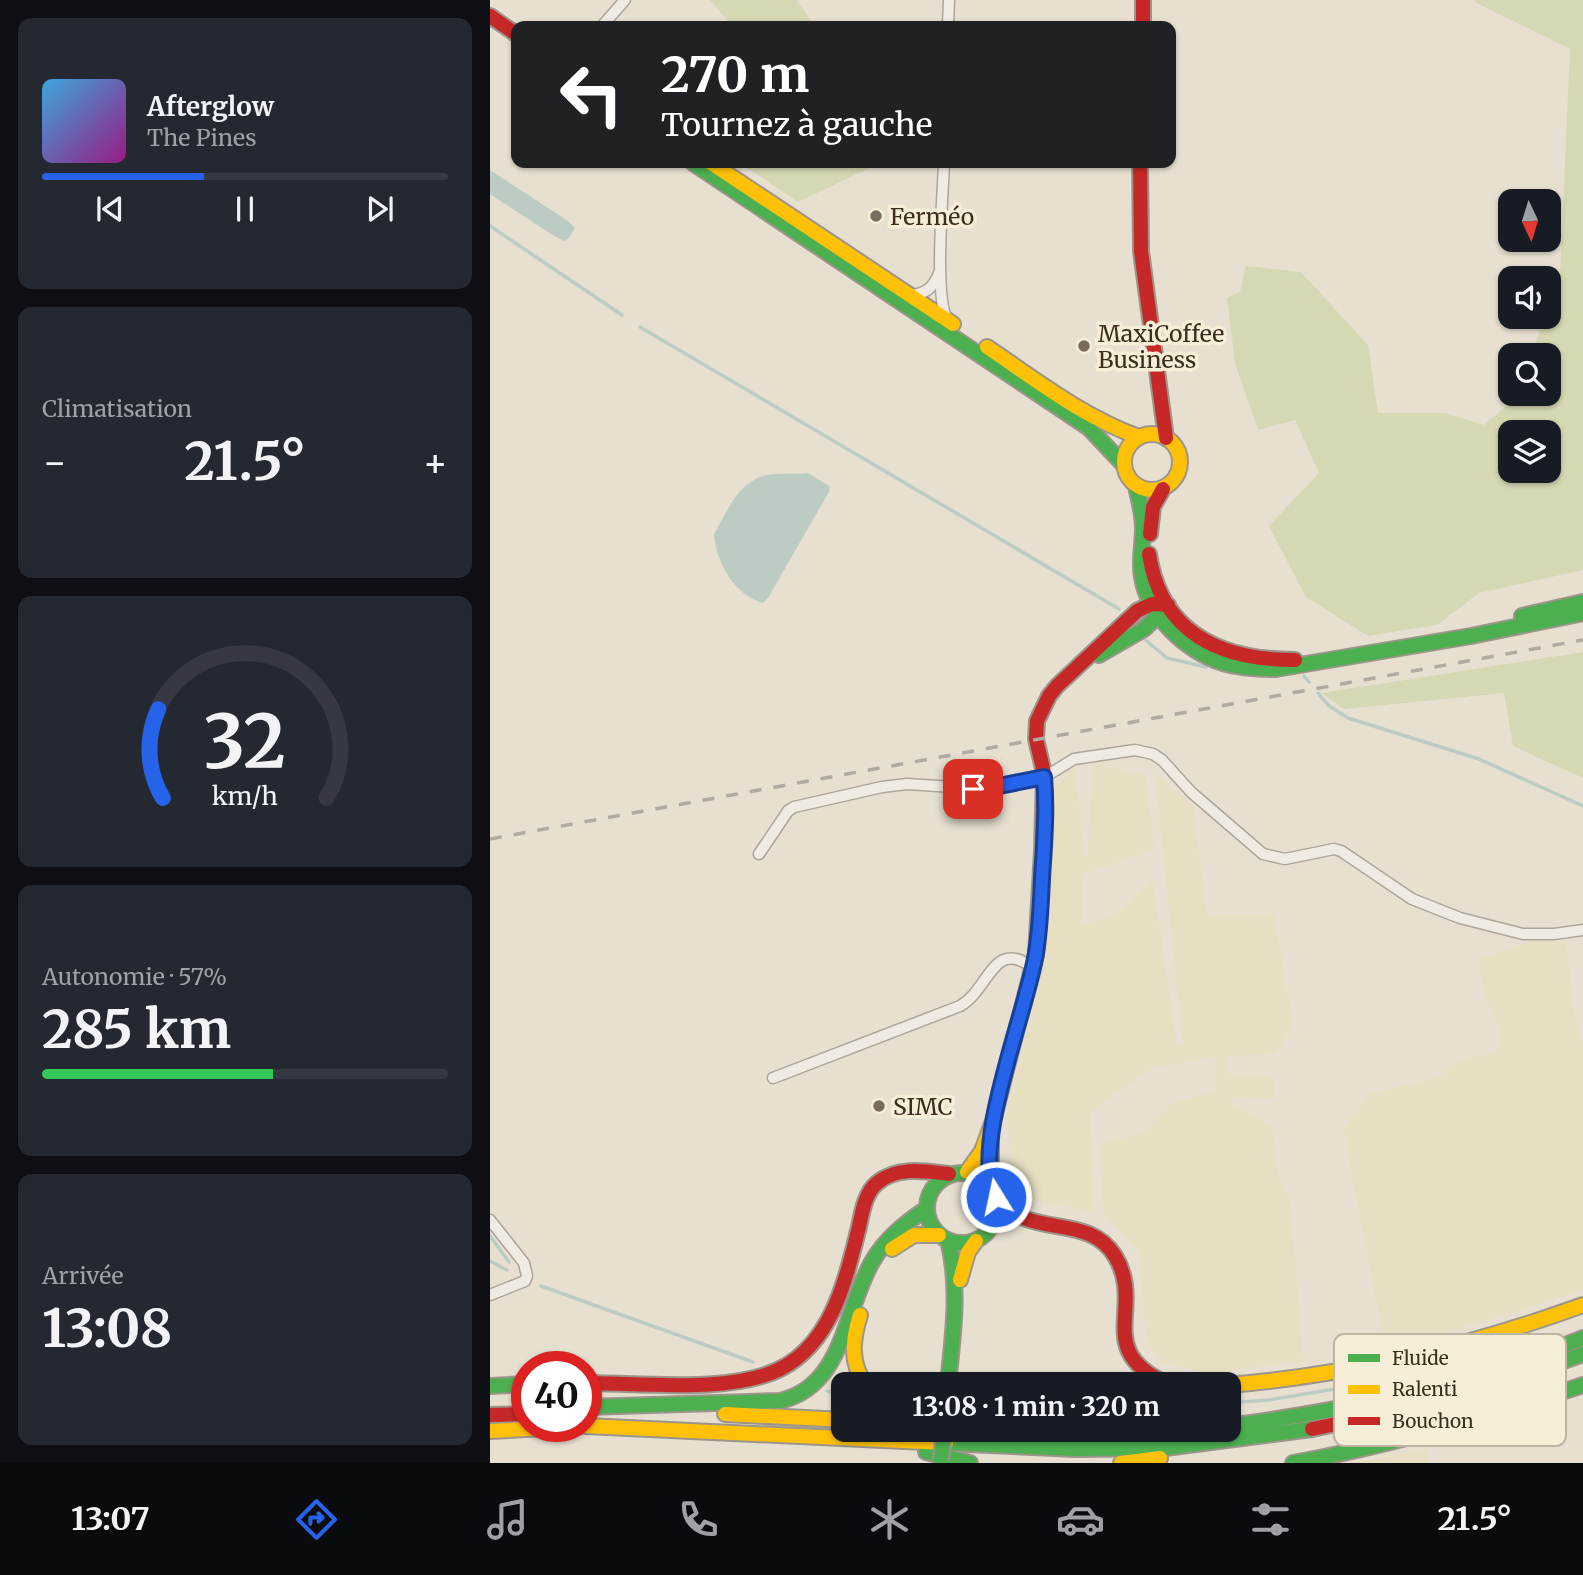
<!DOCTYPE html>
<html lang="fr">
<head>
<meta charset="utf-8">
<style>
	:root { --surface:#171b24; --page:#242831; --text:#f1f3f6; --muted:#9ea1a6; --line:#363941; --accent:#2563eb }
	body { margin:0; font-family:Merriweather,serif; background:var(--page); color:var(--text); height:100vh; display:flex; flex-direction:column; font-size:26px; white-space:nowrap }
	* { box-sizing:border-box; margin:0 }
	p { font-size:23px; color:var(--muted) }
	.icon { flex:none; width:38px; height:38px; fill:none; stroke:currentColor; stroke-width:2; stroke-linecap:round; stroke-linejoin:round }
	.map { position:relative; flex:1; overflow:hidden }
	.side { display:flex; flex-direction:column; gap:18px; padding:18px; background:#0d0f14; width:490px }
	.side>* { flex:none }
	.hud { position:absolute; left:21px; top:21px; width:665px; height:147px; border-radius:14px; box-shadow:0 2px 5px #0004; background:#202124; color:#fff; overflow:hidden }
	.needle { width:46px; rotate:176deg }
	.fabs { position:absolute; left:1008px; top:189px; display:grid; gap:14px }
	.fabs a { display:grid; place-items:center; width:63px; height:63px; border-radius:14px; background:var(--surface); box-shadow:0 2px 5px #0004; font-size:35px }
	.speed { position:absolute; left:21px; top:1351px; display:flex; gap:14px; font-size:35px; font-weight:700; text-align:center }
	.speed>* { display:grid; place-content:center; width:91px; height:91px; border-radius:50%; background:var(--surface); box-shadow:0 2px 5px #0004; line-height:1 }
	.speed .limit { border:10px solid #d22; background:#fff; color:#111 }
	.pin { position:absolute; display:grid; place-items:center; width:60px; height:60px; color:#fff; margin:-30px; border-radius:14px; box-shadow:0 4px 10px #0006 }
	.me { position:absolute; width:77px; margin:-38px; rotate:350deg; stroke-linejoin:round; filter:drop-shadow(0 0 5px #0008) }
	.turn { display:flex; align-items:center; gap:24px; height:147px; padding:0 35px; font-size:32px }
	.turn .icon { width:91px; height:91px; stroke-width:2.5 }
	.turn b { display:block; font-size:49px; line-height:60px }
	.big { font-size:52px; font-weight:700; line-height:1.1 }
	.side .widget { flex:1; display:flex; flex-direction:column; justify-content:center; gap:10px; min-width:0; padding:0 24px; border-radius:14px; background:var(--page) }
	.side .dial { align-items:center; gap:0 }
	.dial svg { height:182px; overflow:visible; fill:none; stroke:var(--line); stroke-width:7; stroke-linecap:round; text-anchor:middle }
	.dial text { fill:var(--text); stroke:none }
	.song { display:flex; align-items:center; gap:21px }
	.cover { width:84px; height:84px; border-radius:10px; background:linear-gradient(135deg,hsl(200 70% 55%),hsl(310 70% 35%)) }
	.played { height:7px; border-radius:4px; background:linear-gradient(90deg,var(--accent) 40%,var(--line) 40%) }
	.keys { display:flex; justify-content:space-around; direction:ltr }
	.heat { display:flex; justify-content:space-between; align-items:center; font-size:38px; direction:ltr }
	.charge { height:10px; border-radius:5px; background:linear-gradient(90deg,#34c759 57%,var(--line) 0) }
	.trip { position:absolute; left:341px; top:1372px; width:410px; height:70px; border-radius:14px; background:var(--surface); box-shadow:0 2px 5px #0004; font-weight:700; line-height:70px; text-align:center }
	.tab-bar { display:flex; height:112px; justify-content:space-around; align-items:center; background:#090b0e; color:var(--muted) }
	.tab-bar .icon { width:49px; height:49px }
	.tab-bar .current { color:var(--accent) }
	.tab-bar b { font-size:32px; color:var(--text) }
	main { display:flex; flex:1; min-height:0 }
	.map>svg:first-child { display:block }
	.farmland { fill:#e6dfc2 }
	.green { fill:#d6d7b3; fill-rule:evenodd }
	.water { fill:#bcccc2 }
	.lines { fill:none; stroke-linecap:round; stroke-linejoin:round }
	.stream { stroke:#bcccc2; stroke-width:3.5 }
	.street-casing { stroke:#ada599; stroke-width:13 }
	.fast-casing { stroke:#9c958a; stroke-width:18 }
	.slow-casing { stroke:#9c958a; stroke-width:18 }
	.jam-casing { stroke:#9c958a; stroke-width:18 }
	.street { stroke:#efebe3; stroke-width:10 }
	.fast { stroke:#4caf50; stroke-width:14 }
	.slow { stroke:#ffc107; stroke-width:14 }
	.jam { stroke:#c62828; stroke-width:14 }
	.rail { stroke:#afaaa2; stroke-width:3.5; stroke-dasharray:12 12; stroke-linecap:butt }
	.fast-bridge-casing { stroke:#9c958a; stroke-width:18; stroke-linecap:butt }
	.fast-bridge { stroke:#4caf50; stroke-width:14 }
	.route-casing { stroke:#184099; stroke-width:18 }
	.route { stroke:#2563eb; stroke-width:12 }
	.poi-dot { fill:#786c5e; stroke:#f7eed8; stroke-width:2.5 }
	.labels { text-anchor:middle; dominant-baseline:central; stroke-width:7; stroke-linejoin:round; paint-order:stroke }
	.poi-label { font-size:23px; fill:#3d2e20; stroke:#f7eed8; text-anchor:start }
	.key { fill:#f7eed8; stroke:#bfb4a1; stroke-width:2 }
	.key-label { font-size:19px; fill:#3d2e20 }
</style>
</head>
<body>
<main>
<section class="side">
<div class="widget">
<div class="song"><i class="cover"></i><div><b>Afterglow</b><p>The Pines</p></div></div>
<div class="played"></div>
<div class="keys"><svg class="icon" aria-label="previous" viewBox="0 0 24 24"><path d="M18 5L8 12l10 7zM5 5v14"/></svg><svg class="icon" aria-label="pause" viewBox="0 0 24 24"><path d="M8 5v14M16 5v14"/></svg><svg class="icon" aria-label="next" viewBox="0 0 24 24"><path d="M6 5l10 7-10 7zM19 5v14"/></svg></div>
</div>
<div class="widget"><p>Climatisation</p>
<div class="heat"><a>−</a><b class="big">21.5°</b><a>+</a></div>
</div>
<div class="widget dial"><svg viewBox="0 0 100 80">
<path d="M14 69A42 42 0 1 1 86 69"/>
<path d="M14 69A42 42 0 0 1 12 30" stroke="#2563eb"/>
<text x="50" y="56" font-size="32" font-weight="700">32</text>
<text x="50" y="72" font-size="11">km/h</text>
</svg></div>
<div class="widget"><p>Autonomie · 57%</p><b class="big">285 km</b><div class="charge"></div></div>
<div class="widget"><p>Arrivée</p><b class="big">13:08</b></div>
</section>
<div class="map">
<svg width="1093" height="1463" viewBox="0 0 1093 1463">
	<rect width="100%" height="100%" fill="#e7e0d1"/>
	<path class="farmland" d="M 602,764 L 656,775 L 664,850 L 592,874 L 592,924 L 623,916 L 662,878 L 687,1045 L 693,1045 L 665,773 L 703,807 L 717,915 L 784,914 L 803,1025 L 786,1054 L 736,1056 L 739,1075 L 783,1077 L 784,1098 L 742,1097 L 743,1105 L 781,1124 L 789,1177 L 800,1198 L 813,1361 L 720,1373 L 673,1363 L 657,1343 L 649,1252 L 613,1213 L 610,1143 L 655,1132 L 683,1102 L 727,1091 L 725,1057 L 662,1068 L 600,1113 L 603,1211 L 533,1199 L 520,1172 L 518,1110 L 540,1022 L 560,924 L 562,790 L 585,767 L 594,856 L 598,856 Z
		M 1047,940 L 1076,942 L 1084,1012 L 1093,1045 L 1093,1290 L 896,1352 L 853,1128 L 882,1093 L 948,1078 L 968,1060 L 1004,1053 L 1012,1032 L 995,996 L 988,958 Z
		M 937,1450 L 939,1463 L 860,1463 Z"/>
	<path class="green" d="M 220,0 L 306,0 L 325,26 L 242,26 Z
		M 986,0 L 1093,0 L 1093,570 L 989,593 L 947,625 L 878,636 L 816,597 L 779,526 L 829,473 L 805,420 L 768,430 L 745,363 L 737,298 L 750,292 L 756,266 L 811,272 L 878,345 L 888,413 L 955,413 L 994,425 L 1025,398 L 1027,394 L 1059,394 L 1059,355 L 1041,355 L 1055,317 L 1059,317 L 1059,306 L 1070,276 L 1080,49 L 985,2 ZM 1020,432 L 1059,432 L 1059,471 L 1020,471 Z
		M 250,163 L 390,163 L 308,202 Z
		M 1093,652 L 1093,778 L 1023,746 L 1014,693 L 854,709 L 832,693 Z"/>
	<path class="water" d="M 0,170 L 78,221 L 85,228 L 78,239 L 74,241 L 64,236 L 0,194 Z
		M 318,473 L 339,486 L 340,490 L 278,598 L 273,603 C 244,595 226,562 224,534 C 237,512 247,484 273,476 C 286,472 304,475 318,473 Z"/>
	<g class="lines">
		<path class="stream" d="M 0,226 L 132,315
			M 150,327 L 629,609
			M 653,638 L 677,658 L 716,667
			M 814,676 L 819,682
			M 828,693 L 839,706 L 858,718 L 989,759 L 1093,806
			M 0,1236 L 19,1262
			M 0,1261 L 17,1270
			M 51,1286 L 263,1362
			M 337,1391 L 354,1398
			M 738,1403 L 779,1400 L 857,1387 L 1042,1336 L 1050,1336"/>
		<g class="street-casing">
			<path id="street" d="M 112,26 L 135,0
				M 458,26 L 459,0
				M 454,163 C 453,195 444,295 457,319
				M 420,295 C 436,294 443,288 449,273
				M 269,854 L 298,811 L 304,807 L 392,787 L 417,784 L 494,789 L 558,775 L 584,759 L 645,750 L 663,754 L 672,760 L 701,792 L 773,854 L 795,859 L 844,849 L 851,851 L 922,899 L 970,918 L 1033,934 L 1064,934 L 1093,930
				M 283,1078 L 470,1006 C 500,989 503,937 543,968
				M 0,1220 L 34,1263 L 37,1276 L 35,1281 L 0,1295"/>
		</g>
		<g class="fast-casing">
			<path id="fast" d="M 203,163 L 599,428 L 633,464
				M 646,486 C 649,500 653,514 653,528 C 653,544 649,561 652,577 C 658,616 696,651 733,663 C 750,668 768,669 786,669 L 981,636 L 1093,613
				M 1032,616 L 1093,602
				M 609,655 L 654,629 L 675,609
				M437 1208a35 35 0 1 1 70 0a35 35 0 1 1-70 0Z
				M 458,1240 C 470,1288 463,1335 458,1384
				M 0,1386 L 37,1384
				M 968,1400 L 1093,1354
				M 96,1407 L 290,1401 C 354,1386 354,1311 382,1262 C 395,1239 414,1224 436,1209
				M 738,1426 C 861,1410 978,1385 1093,1338
				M 456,1443 L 586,1449 L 675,1448 L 822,1429
				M 436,1452 L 480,1463
				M 803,1463 C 902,1445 998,1417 1093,1385"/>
		</g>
		<g class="slow-casing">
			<path id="slow" d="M 221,163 L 463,324
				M 497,347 C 546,380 593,417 649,437
				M634 462a28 28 0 1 1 56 0a28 28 0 1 1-56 0Z
				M 501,1140 L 501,1186
				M 477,1172 L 492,1151 L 503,1121 L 546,954 L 552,851
				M 402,1249 L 424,1235 L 449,1235
				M 470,1280 L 478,1252 L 486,1241
				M 370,1315 C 362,1340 360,1362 375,1384
				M 738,1385 C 861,1375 977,1347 1093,1305
				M 235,1414 L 354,1420
				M 96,1426 L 456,1443
				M 483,1430 L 584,1433 L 688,1430
				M 0,1431 L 91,1426
				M 631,1463 L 670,1458"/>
		</g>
		<g class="jam-casing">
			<path id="jam" d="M 653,0 L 653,26
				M 0,16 L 26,34
				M 650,163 L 651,251 L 676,438
				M 660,534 L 663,507 L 673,489
				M 659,554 C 671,634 731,660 805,660
				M 552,851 L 554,773 L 546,739 L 547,721 L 559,696 L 567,686 L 647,611 L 662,604 L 678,605
				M 505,1195 C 513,1205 521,1213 534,1218 C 565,1231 604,1222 625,1256 C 656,1307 602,1349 677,1384
				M 96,1383 C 151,1383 243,1394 292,1368 C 343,1341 356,1278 369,1227 C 372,1212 375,1193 387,1183 C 407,1166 435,1171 459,1174
				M 0,1415 L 37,1414
				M 822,1429 L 977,1397"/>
		</g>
		<use href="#street" class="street"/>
		<use href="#fast" class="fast"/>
		<use href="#slow" class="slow"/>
		<use href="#jam" class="jam"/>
		<path class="rail" d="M 0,839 L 1093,640"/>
		<g class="fast-bridge-casing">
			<path id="fast-bridge" d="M 451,1460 L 454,1430"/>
		</g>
		<use href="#fast-bridge" class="fast-bridge"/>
	</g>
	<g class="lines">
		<g class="route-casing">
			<path id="route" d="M 483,789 L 494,789 L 554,777 C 557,810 554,845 552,878 C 551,903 550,928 546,953 C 537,1011 480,1147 506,1197"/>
		</g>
		<use href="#route" class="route"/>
	</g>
	<g class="poi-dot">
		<circle cx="386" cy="216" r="7"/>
		<circle cx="594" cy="346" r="7"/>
		<circle cx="389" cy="1106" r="7"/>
	</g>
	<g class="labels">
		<g class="poi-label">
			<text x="400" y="216">Ferméo</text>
			<text x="608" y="333">MaxiCoffee<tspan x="608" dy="26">Business</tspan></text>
			<text x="403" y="1106">SIMC</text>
		</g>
	</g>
	<rect x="844" y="1334" width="232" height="112" rx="10" class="key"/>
	<rect x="858" y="1354" width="32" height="8" fill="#4caf50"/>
	<rect x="858" y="1385" width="32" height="9" fill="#ffc107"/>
	<rect x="858" y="1417" width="32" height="8" fill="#c62828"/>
	<g class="key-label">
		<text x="902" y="1365">Fluide</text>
		<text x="902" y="1396">Ralenti</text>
		<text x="902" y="1428">Bouchon</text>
	</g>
</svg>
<div class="fabs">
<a><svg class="needle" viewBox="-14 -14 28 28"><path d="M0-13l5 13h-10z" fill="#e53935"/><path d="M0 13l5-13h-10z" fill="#9ea1a6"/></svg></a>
<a><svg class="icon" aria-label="sound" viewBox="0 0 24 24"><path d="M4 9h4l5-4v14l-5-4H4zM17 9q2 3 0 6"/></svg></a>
<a><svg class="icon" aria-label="search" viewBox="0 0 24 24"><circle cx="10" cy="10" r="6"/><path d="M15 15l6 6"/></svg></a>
<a><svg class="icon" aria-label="layers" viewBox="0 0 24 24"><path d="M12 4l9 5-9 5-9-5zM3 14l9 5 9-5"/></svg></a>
</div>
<div class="speed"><div class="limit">40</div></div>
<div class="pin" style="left:483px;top:789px;background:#d93025"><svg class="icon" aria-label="arrive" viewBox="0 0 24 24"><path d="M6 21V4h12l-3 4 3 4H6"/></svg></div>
<svg class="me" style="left:506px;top:1197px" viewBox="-20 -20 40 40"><circle r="17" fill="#2563eb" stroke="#fff" stroke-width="3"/><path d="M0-11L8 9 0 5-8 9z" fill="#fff"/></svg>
<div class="trip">13:08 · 1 min · 320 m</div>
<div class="hud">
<div class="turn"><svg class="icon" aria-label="left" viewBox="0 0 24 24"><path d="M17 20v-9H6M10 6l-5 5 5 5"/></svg><div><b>270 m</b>Tournez à gauche</div></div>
</div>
</div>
</main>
<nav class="tab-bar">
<b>13:07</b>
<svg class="icon current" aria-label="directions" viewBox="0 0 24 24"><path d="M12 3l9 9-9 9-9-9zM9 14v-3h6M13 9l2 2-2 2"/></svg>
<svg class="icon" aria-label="music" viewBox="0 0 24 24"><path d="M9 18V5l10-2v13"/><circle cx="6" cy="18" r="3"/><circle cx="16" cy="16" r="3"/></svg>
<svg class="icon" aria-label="phone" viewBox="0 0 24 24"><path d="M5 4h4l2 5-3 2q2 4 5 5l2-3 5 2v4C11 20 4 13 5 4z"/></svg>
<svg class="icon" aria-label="climate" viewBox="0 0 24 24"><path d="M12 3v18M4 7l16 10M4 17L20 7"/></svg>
<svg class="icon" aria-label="car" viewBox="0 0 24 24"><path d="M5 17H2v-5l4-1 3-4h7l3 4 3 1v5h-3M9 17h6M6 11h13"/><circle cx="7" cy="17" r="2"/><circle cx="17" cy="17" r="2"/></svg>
<svg class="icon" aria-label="filters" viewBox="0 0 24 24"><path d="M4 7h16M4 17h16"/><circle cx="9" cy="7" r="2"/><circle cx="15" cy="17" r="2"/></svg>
<b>21.5°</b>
</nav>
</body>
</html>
